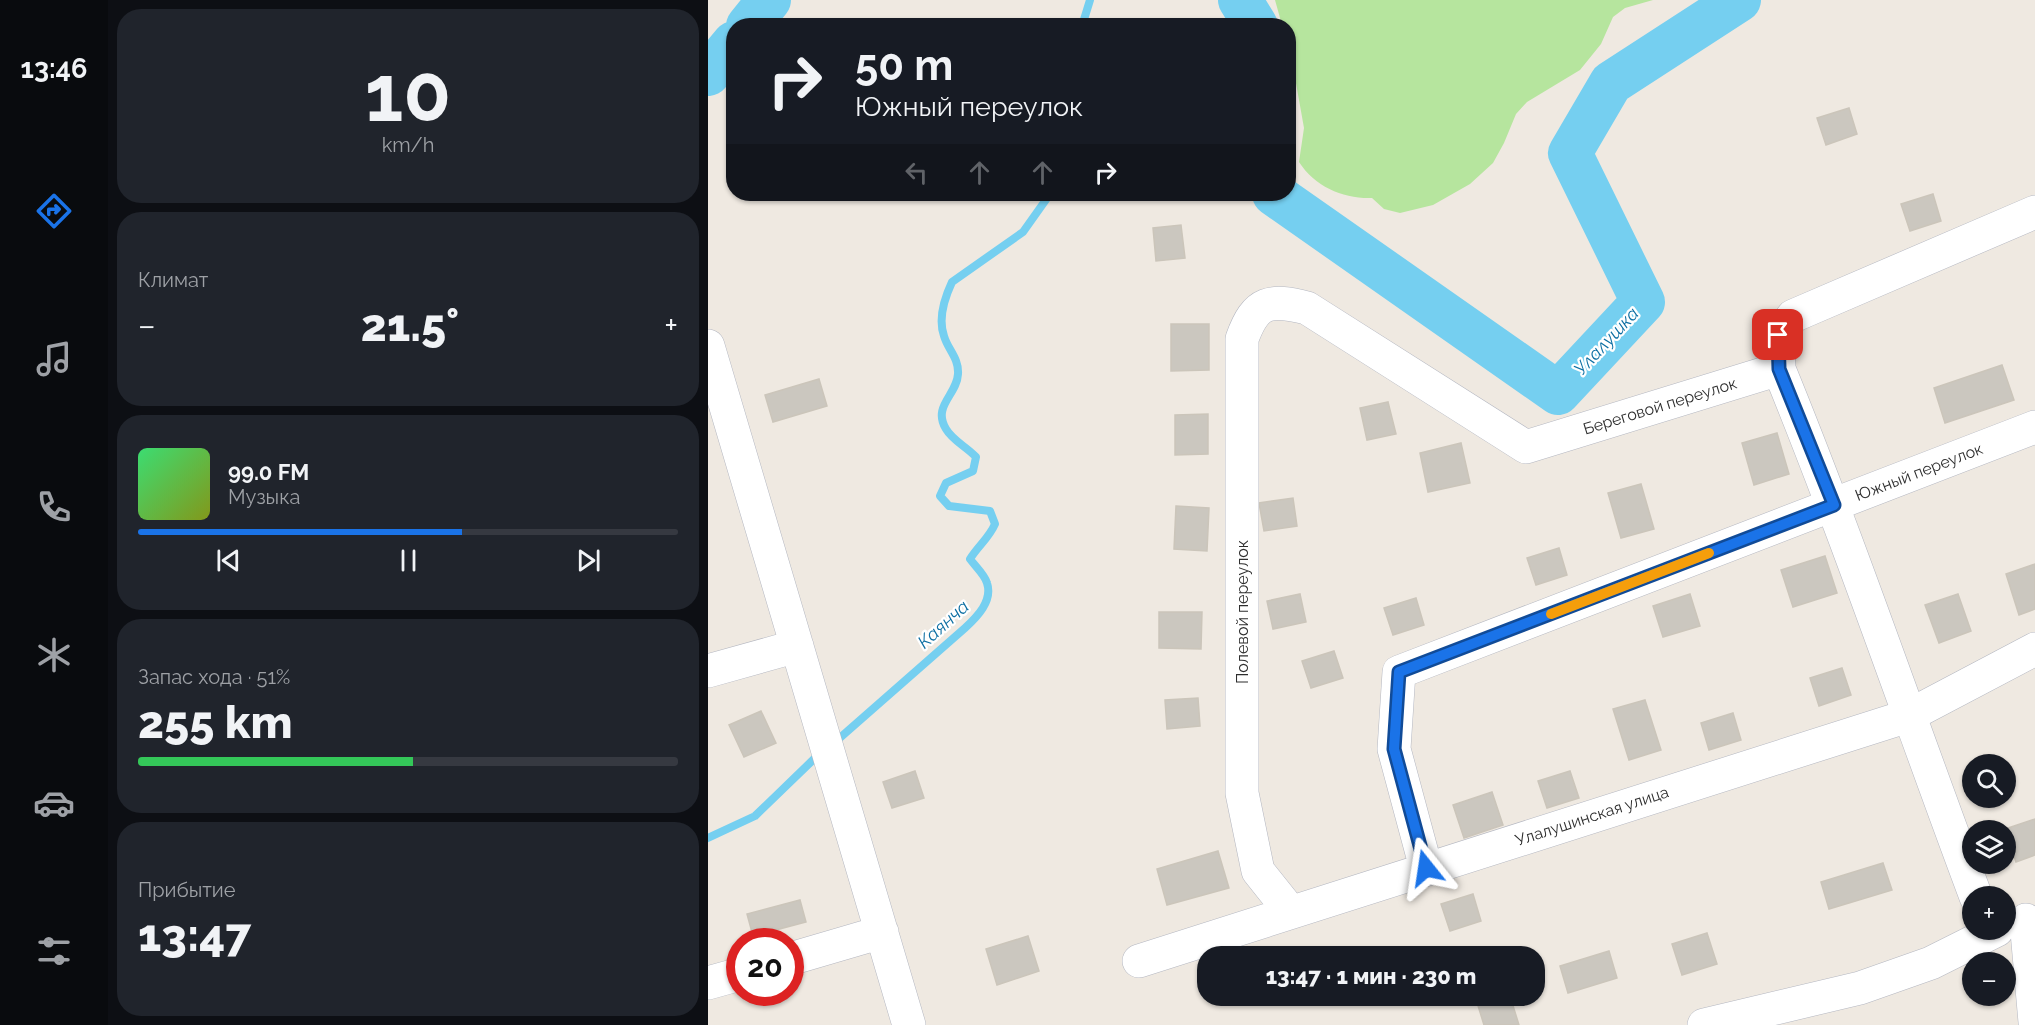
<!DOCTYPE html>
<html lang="ru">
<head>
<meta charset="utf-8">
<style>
	:root { --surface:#171b24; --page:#20242c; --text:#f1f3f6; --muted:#9ea1a6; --line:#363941; --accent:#1a73e8 }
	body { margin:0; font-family:Raleway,sans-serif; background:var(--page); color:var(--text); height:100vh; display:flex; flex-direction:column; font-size:22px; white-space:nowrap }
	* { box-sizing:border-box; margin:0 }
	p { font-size:20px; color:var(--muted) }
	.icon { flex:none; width:33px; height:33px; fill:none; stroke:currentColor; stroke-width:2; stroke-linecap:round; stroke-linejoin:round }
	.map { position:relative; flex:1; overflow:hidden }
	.drawer { display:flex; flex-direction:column; gap:9px; padding:9px; background:#0d0f14; width:600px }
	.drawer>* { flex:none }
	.guide { position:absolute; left:18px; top:18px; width:570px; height:183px; border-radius:24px; box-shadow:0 2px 4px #0004; background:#171b24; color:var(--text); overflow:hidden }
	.fabs { position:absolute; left:1254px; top:754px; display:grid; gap:12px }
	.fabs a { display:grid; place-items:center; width:54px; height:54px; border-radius:50%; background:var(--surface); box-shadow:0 2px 4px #0004; font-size:30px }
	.speed { position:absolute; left:18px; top:928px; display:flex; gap:12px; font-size:30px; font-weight:700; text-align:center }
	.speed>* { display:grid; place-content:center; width:78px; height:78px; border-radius:50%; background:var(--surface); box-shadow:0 2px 4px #0004; line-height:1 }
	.speed .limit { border:9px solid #d22; background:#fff; color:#111 }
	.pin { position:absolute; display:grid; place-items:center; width:51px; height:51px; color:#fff; margin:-26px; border-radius:12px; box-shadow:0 3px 9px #0006 }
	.me { position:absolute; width:66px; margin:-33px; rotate:345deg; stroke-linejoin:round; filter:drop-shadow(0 0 4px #0008) }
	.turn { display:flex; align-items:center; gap:21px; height:126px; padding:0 30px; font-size:27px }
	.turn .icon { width:78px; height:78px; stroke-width:2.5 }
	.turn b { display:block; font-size:42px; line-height:51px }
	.lanes { display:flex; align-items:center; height:57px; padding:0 30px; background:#0003; justify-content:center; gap:30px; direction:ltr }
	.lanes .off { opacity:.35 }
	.big { font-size:45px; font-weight:800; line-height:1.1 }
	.drawer .card { flex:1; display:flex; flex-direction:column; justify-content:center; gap:9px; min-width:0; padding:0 21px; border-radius:24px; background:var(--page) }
	.drawer .dial { align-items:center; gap:0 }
	.dial b { font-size:78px; line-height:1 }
	.song { display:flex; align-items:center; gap:18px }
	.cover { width:72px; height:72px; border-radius:9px; background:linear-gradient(135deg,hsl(140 70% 55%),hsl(70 70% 35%)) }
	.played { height:6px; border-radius:3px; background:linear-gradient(90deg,var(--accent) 60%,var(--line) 60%) }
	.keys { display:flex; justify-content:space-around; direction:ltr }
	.heat { display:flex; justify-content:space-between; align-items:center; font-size:33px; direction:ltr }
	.charge { height:9px; border-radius:4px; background:linear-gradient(90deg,#34c759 51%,var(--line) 0) }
	.trip { position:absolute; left:489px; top:946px; width:348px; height:60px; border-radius:24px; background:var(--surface); box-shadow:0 2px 4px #0004; font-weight:800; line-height:60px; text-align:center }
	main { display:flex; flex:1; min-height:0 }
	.dock { display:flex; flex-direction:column; width:108px; justify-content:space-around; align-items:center; background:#090b0e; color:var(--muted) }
	.dock .icon { width:42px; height:42px }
	.dock .active { color:var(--accent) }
	.dock b { font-size:27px; color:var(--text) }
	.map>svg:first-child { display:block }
	.green { fill:#b6e59e }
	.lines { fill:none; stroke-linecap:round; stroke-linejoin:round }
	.stream { stroke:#75cff0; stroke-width:8 }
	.river { stroke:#75cff0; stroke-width:44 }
	.building { fill:#cbc7bf; stroke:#cbc5ba; stroke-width:1.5 }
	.minor-casing { stroke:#b4b7c1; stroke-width:34 }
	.minor { stroke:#fff; stroke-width:33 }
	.route-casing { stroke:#114b97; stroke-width:15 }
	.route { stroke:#1a73e8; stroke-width:10 }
	.slow { stroke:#f59e0b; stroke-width:10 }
	.labels { text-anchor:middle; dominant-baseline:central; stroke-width:4.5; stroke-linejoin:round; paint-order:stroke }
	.street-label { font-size:16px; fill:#2e2e2e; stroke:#fff }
	.water-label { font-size:18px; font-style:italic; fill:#0d6fa3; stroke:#fff }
</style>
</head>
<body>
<main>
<nav class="dock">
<b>13:46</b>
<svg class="icon active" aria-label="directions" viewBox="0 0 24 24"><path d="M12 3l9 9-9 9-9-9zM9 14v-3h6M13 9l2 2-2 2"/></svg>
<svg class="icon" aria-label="music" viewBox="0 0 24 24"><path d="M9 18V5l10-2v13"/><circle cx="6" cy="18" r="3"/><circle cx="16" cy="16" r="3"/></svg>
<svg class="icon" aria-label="phone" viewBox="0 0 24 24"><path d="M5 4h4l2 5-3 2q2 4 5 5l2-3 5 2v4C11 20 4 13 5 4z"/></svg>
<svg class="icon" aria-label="climate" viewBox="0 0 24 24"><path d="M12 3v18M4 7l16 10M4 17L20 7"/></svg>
<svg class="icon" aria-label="car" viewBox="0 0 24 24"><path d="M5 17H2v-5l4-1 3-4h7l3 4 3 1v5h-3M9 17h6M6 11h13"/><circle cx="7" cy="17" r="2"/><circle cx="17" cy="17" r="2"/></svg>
<svg class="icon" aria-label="filters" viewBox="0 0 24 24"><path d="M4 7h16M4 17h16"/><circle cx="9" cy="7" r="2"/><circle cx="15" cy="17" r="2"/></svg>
</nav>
<section class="drawer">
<div class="card dial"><b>10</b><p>km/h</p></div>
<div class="card"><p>Климат</p>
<div class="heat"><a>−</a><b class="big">21.5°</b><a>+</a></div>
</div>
<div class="card">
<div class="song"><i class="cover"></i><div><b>99.0 FM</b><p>Музыка</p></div></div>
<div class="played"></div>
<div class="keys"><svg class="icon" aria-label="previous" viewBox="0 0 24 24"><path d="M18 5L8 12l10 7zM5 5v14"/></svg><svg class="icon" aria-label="pause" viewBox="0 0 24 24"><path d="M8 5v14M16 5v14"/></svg><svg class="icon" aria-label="next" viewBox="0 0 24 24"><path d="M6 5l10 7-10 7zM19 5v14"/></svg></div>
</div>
<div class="card"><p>Запас хода · 51%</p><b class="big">255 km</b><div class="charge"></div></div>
<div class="card"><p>Прибытие</p><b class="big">13:47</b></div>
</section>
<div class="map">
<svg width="1327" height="1025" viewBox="0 0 1327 1025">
	<rect width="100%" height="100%" fill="#efe9e1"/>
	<path class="green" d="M 567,0 L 945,0 L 917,8 L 905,17 L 893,44 L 872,70 L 819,102 L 808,114 L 796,143 L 785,163 L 762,184 L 725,205 L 692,213 L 676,209 L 664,198 C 636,199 607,187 591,162 L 596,128 L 581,44 L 580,26 L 574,25 Z"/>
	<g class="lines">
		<path class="stream" d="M 374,26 L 382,0
			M 126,743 L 257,628 C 269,617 285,601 279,583 C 277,575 267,566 262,559 C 270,546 281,538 287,524 L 282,511 L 241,506 L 232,496 L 238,483 L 265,471 L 268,457 C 259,447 245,441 238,429 C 224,406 249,395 250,374 C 251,358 240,350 236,336 C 230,319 237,297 244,282 L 315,232 L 342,194
			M 0,838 L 47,816 L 107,758"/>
		<path class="river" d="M 532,0 L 548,26
			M 40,26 L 61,0
			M 0,74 L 26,43
			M 566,194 L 850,393 L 935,302 L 862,153 L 903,83 L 1031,0"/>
	</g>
	<path class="building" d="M 1141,108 L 1149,134 L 1118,145 L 1109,118 Z
		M 1225,194 L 1233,221 L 1202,231 L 1193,204 Z
		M 473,225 L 477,258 L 448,261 L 445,228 Z
		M 463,324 L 501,324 L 501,370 L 463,371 Z
		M 1294,365 L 1306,400 L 1237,423 L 1226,388 Z
		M 111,379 L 119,406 L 65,422 L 57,395 Z
		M 680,402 L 688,434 L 659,440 L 652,408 Z
		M 500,414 L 500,454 L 467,455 L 467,415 Z
		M 1069,433 L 1081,474 L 1046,485 L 1034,443 Z
		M 753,443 L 762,483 L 720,492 L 712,453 Z
		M 933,484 L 946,529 L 913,538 L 900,493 Z
		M 585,498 L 589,526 L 556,531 L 551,503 Z
		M 468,506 L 501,508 L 499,551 L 466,549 Z
		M 851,548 L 859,575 L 828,585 L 819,558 Z
		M 1117,556 L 1129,593 L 1085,607 L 1073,570 Z
		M 1327,564 L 1327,609 L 1311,615 L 1298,574 Z
		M 592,594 L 598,622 L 565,629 L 559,601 Z
		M 982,594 L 992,626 L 955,637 L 945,606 Z
		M 1250,594 L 1263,631 L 1231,643 L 1217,605 Z
		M 708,598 L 716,625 L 685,635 L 676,608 Z
		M 451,612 L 494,612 L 493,649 L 451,648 Z
		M 626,651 L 635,678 L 603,688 L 594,661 Z
		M 1134,668 L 1143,695 L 1111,706 L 1102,678 Z
		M 490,698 L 492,726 L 459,729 L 457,700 Z
		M 937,700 L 953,750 L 921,760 L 905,709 Z
		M 53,711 L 68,743 L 36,757 L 21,725 Z
		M 1025,713 L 1033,740 L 1001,750 L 993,723 Z
		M 207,771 L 216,798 L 184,808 L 175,782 Z
		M 862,771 L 871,798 L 839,808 L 830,781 Z
		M 784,792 L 795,825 L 756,838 L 745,805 Z
		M 1327,819 L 1327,855 L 1308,862 L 1297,829 Z
		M 510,851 L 521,888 L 459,905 L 449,869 Z
		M 1175,863 L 1184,890 L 1121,909 L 1113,882 Z
		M 765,894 L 773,921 L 742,931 L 733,904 Z
		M 92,900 L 98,922 L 45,936 L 39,914 Z
		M 999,933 L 1009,964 L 974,975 L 964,944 Z
		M 320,936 L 331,971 L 289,985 L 278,949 Z
		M 901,951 L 909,978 L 860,993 L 852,966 Z
		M 767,996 L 802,996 L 811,1025 L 776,1025 Z"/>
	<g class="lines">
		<g class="minor-casing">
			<path id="minor" d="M 0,346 L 201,1025
				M 1071,369 C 1142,543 1202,721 1268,897
				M 0,671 L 89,646
				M 718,868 L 686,749 L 691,672 L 1327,427
				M 582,911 L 550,871 L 534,793 L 534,339 C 548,300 562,299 599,308 L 818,447 L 1071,369 L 1070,335 L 1085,316 L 1327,212
				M 1318,920 L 1327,1022
				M 82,959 L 174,932
				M 431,961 L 1200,716 L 1327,649
				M 0,983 L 32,974
				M 996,1025 L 1152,988 L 1223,963 L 1289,930"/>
		</g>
		<use href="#minor" class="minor"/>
	</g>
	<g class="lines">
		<g class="route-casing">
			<path id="route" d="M 718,868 L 686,749 L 691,672 L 1126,505 L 1071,369 L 1070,335"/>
		</g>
		<use href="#route" class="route"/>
		<path class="slow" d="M 843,614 L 1001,553"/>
	</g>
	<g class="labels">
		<g class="street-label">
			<text transform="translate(952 406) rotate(-17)">Береговой переулок</text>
			<text transform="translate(1211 472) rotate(-21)">Южный переулок</text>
			<text transform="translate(534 612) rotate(-90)">Полевой переулок</text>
			<text transform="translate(884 816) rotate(-18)">Улалушинская улица</text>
		</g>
		<g class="water-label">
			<text transform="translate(898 341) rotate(-47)">Улалушка</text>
			<text transform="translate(235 624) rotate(-42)">Каянча</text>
		</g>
	</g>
</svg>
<div class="fabs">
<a><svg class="icon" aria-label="search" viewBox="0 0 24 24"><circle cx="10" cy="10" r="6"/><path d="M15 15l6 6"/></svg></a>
<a><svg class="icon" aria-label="layers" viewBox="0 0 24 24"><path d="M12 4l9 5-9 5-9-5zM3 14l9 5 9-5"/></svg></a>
<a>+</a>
<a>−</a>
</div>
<div class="speed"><div class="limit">20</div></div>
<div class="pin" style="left:1070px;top:335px;background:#d93025"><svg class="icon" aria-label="arrive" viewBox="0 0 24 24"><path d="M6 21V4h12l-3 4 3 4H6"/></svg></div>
<svg class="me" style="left:718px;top:868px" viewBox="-20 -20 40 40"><path d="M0-17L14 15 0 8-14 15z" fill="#1a73e8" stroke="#fff" stroke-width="4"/></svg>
<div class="trip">13:47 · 1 мин · 230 m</div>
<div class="guide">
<div class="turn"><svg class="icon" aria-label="right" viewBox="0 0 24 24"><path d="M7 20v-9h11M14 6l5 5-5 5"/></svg><div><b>50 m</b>Южный переулок</div></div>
<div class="lanes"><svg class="icon off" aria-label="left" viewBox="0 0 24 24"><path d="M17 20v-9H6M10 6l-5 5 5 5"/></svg><svg class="icon off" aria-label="ahead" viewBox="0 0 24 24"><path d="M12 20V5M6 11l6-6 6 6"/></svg><svg class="icon off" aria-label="ahead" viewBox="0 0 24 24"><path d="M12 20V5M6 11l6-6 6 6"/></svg><svg class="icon" aria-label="right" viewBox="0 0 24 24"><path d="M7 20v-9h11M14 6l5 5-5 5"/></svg></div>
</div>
</div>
</main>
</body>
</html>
